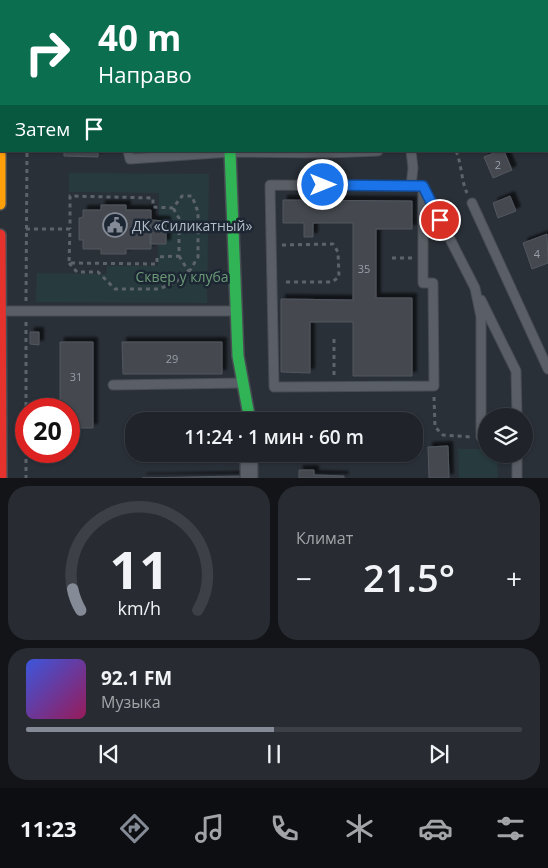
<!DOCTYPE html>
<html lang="ru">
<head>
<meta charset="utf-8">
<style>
	:root { --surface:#20242a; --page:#282c32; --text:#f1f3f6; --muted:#a2a4a8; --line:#3d4147; --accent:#848b96 }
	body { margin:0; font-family:"Open Sans",sans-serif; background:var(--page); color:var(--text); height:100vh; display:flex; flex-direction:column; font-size:19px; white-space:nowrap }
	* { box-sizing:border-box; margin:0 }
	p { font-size:16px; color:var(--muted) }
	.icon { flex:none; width:28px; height:28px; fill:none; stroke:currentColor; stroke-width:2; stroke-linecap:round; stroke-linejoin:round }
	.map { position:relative; height:478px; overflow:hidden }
	.panel { display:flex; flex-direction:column; gap:8px; padding:8px; background:#121417; flex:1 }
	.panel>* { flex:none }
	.top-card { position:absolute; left:0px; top:0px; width:549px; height:152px; box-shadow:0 1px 4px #0004,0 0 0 1px var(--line); background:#0b6e4f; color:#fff; overflow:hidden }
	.buttons { position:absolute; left:478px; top:408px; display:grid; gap:10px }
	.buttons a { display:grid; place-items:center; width:55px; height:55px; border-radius:50%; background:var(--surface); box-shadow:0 1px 4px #0004,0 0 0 1px var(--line); font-size:25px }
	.speed { position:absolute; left:15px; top:398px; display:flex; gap:10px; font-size:25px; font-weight:700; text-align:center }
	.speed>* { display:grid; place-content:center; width:65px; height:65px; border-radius:50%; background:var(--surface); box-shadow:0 1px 4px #0004,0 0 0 1px var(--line); line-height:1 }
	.speed .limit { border:8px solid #d22; background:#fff; color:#111 }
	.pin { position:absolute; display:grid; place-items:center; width:42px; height:42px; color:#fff; margin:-21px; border:2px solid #fff; border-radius:50%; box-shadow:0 1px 5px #0007 }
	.me { position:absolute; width:55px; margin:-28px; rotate:90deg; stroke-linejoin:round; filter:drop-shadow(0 0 4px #0008) }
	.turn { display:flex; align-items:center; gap:18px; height:105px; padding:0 15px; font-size:22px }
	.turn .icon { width:65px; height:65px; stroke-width:2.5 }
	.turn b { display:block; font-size:35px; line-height:42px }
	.then { display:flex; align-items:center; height:48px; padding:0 15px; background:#0003; gap:10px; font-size:19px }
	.big { font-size:38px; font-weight:600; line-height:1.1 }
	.panel .card { flex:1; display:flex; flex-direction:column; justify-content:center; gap:8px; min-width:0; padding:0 18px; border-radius:20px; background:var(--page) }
	.panel .dial { align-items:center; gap:0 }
	.dial svg { height:130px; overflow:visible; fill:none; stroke:var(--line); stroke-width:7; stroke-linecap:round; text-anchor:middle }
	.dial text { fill:var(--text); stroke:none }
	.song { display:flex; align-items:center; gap:15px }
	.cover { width:60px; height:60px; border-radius:8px; background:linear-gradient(135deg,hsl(230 70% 55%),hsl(330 70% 35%)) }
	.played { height:5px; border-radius:2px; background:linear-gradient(90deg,var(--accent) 50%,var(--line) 50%) }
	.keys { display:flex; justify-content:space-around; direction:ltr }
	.heat { display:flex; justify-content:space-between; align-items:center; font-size:28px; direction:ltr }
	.panel .tiles { flex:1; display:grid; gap:8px; grid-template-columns:1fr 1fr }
	.card:last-child { grid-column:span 2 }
	.trip { position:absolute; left:125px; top:412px; width:298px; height:50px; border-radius:20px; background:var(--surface); box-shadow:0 1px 4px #0004,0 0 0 1px var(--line); font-weight:600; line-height:50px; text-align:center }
	.tabs { display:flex; height:80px; justify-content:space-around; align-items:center; background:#0d0e11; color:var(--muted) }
	.tabs .icon { width:35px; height:35px }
	.tabs .current { color:var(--accent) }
	.tabs b { font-size:22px; color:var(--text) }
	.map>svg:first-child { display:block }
	.green { fill:#273a3e }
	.building { fill:#444950; stroke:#52575f; filter:url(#shadow) }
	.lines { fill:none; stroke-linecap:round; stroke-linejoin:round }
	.lane-casing { stroke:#484c53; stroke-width:11 }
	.street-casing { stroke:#484c53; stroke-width:19 }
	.fast-casing { stroke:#484c53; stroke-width:14 }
	.slow-casing { stroke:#484c53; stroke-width:14 }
	.jam-casing { stroke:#484c53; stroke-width:14 }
	.path { stroke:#5d636a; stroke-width:3; stroke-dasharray:4 4; stroke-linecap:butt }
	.lane { stroke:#5a5e66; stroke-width:9 }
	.street { stroke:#5a5e66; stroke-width:16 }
	.fast { stroke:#30b455; stroke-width:11 }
	.slow { stroke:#ff9f0a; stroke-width:11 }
	.jam { stroke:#e5322d; stroke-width:11 }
	.route-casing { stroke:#114b97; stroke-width:12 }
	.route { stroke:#1a73e8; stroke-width:9 }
	.labels { text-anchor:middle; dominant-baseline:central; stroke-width:5; stroke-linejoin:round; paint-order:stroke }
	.number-label { font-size:11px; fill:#989fab }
	.poi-label { font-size:14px; fill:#b4bcc9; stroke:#1d2633; text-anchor:start }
	.park-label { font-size:14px; fill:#6b9a76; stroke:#1d2633 }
</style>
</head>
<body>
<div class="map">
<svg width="548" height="478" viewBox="0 0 548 478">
	<defs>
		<filter id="shadow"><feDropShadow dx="4.5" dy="-4.5" stdDeviation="1" flood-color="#0009"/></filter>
	</defs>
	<rect width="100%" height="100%" fill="#2a3038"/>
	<path class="green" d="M 69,173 L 209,174 L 207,303 L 36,302 L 37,273 L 106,274 L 107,266 L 158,266 L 159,193 L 69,192 Z
		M 458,449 L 486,449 L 486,454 L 497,454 L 498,478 L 459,478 Z"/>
	<path class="building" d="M 64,151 L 98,151 L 98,157 L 64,156 Z
		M 499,151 L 504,151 L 512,170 L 493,178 L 484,157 Z
		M 510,196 L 516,211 L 498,218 L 493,203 Z
		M 283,200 L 412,201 L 412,229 L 376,229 L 376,298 L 412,298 L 412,376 L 353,376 L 353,322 L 310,322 L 310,373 L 281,372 L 281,299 L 353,300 L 353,223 L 313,223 L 313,237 L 304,237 L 304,223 L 283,223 Z
		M 101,205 L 126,205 L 126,210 L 151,210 L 151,249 L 126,249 L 126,254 L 101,254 L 101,249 L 83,249 L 83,240 L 79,240 L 79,218 L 83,217 L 83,210 L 101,210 Z
		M 150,220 L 166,221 L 166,244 L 150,244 Z
		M 547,234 L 548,263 L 532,269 L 523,243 Z
		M 30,332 L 39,332 L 39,345 L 30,344 Z
		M 60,342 L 93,342 L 93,428 L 69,428 L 69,409 L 60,409 Z
		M 122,342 L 222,342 L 222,374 L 123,374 Z
		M 448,446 L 449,478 L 429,478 L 428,447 Z
		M 299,470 L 314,470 L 314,475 L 344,476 L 344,478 L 299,478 Z
		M 239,476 L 239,478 L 142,478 Z"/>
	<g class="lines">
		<g class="lane-casing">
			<path id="lane" d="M 277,0 L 278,1
				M 368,0 L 369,1
				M 127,1 L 127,0
				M 128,151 L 130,159 L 230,152 L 327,153 L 378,151
				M 270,185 L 423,186 L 423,283 L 433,283 L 434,386 L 274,387 Z
				M 411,186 L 413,168 L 411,151
				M 424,188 L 475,288 L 481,317 L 481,437
				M 472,203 L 548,369
				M 481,300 L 516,371 L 517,416
				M 1,311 L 235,311
				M 113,385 L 243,383
				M 517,454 L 517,478"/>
		</g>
		<g class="street-casing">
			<path id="street" d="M 249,478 L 249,454"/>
		</g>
		<g class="fast-casing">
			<path id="fast" d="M 230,152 L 238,356 L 250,421"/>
		</g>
		<g class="slow-casing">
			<path id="slow" d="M 0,0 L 0,204"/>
		</g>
		<g class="jam-casing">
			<path id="jam" d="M 0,235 L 1,478"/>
		</g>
		<path class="path" d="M 411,0 L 411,1
			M 29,1 L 29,0
			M 456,151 C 462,165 461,180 467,193
			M 179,224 L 214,224
			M 26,229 L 70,229 L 69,263 L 157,264 L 157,257 L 179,256 L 179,218 L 173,208
			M 282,245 L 333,244 L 338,252 L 339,277 L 332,282 L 283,282
			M 179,256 L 189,272
			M 392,258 L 412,258
			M 69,263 L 77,272 L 98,272 L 115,289 L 159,289 L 174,283 L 189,272 L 198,257 L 198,212 L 192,196 L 182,196 L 173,208 L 153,207 L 153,198 L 70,196 L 70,229
			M 26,301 L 27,151
			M 26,322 L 26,409
			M 334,339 L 334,376
			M 434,397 L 435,427 L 443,435 L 471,437
			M 26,451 L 26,478"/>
		<use href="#lane" class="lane"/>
		<use href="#street" class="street"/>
		<use href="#fast" class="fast"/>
		<use href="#slow" class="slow"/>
		<use href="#jam" class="jam"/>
	</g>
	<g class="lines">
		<g class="route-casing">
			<path id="route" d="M 323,185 L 423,186 L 440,220"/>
		</g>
		<use href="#route" class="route"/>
	</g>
	<defs>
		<g id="civic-ring" transform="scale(1.25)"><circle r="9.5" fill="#1d2633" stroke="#848b96" stroke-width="1.5"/><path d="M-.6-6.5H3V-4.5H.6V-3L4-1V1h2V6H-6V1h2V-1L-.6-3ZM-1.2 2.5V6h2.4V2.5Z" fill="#848b96"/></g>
	</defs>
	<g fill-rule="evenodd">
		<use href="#civic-ring" x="115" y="225"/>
	</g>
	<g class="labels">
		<g class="number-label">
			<text x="498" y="164">2</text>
			<text x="537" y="253">4</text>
			<text x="364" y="268">35</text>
			<text x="172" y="358">29</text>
			<text x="76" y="376">31</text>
		</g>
		<g class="poi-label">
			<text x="132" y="225">ДК «Силикатный»</text>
		</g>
		<g class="park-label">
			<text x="182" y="276">Сквер у клуба</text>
		</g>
	</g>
</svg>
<div class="buttons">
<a><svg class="icon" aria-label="layers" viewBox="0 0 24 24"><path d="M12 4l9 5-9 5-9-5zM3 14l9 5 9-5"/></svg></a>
</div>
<div class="speed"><div class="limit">20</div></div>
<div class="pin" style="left:440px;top:220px;background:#d93025"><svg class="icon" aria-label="arrive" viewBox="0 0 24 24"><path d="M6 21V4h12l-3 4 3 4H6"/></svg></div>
<svg class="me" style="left:323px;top:185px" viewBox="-20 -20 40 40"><circle r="17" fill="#1a73e8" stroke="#fff" stroke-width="3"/><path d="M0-11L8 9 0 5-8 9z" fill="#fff"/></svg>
<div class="trip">11:24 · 1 мин · 60 m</div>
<div class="top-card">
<div class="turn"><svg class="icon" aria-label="right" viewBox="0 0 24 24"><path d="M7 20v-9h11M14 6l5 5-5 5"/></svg><div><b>40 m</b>Направо</div></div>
<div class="then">Затем<svg class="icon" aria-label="arrive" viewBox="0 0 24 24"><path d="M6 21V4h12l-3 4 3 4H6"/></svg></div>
</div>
</div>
<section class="panel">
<div class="tiles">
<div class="card dial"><svg viewBox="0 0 100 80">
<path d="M14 69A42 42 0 1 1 86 69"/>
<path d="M14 69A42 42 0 0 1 9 56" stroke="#848b96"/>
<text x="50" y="56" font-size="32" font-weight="700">11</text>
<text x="50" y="72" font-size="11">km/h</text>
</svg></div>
<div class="card"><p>Климат</p>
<div class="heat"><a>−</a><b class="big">21.5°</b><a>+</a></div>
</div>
<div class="card">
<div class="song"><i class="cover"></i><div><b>92.1 FM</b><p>Музыка</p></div></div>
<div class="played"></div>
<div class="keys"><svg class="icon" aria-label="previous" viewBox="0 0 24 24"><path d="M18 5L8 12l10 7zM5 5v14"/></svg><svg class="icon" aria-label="pause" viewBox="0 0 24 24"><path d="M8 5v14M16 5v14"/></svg><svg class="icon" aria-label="next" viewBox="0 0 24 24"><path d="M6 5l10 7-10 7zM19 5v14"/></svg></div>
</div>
</div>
</section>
<nav class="tabs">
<b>11:23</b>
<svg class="icon current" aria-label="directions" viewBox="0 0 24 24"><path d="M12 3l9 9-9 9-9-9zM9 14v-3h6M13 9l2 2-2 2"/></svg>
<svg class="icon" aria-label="music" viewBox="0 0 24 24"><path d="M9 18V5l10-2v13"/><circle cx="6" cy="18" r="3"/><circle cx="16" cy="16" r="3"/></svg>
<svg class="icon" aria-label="phone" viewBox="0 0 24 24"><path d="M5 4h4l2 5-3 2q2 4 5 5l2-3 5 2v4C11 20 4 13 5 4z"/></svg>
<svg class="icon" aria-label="climate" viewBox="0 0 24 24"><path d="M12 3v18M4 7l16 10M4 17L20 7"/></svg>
<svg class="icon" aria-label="car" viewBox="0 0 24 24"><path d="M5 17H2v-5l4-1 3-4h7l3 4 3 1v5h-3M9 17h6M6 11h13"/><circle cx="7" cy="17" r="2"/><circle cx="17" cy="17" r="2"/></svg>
<svg class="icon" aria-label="filters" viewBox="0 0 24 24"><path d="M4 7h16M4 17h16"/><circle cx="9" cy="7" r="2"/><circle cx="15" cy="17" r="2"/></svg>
</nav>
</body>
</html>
